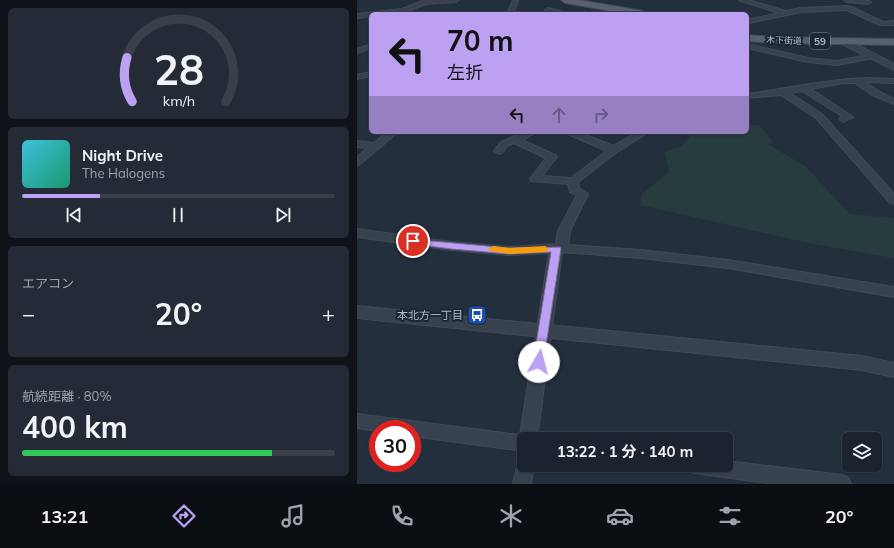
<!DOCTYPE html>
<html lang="ja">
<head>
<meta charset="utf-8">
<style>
	:root { --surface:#1b232e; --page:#242b36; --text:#f1f3f6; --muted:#a0a4aa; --line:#39404a; --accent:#bca0f2 }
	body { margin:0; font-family:Mulish,"Noto Sans JP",sans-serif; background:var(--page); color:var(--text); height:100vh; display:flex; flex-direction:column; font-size:15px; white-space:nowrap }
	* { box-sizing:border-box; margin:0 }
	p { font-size:13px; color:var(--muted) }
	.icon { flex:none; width:22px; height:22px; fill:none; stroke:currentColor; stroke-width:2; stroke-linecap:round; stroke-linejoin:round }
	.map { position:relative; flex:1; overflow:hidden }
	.side { display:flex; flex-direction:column; gap:8px; padding:8px; background:#0f1319; width:357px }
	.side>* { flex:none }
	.guide { position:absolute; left:12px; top:12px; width:380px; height:122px; border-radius:6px; box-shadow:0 1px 3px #0004,0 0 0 1px var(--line); background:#bca0f2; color:#111; overflow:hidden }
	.tools { position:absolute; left:485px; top:432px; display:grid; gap:8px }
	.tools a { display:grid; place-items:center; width:40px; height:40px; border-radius:6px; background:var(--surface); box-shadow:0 1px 3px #0004,0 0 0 1px var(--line); font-size:20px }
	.speed { position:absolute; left:12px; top:420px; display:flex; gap:8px; font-size:20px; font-weight:700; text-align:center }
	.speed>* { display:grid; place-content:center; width:52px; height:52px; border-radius:50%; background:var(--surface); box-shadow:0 1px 3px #0004,0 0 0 1px var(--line); line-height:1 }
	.speed .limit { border:6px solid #d22; background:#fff; color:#111 }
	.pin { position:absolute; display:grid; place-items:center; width:34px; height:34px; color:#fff; margin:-17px; border:2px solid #fff; border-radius:50%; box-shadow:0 1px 4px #0007 }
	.me { position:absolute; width:44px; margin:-22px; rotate:8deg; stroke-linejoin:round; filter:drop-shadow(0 0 3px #0008) }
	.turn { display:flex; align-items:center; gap:14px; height:84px; padding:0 12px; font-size:18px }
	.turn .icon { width:52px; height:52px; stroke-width:2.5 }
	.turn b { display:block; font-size:28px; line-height:34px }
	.lanes { display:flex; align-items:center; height:38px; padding:0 12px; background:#0003; justify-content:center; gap:20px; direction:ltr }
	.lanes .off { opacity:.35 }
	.big { font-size:30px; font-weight:700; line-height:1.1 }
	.side .tile { flex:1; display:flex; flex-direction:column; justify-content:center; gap:6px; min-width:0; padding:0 14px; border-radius:6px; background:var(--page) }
	.side .dial { align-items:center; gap:0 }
	.dial svg { height:104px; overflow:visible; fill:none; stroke:var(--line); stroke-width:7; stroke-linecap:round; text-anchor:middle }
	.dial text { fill:var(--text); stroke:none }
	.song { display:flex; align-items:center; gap:12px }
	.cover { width:48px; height:48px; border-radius:6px; background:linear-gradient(135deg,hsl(190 70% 55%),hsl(160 70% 35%)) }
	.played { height:4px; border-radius:2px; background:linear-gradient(90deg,var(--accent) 25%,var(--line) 25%) }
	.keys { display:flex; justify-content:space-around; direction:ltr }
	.heat { display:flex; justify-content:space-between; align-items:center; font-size:22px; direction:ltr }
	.charge { height:6px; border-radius:3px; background:linear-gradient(90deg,#34c759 80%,var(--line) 0) }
	.trip { position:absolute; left:160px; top:432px; width:216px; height:40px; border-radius:6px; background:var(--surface); box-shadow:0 1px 3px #0004,0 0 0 1px var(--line); font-weight:700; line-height:40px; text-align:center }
	.tab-bar { display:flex; height:64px; justify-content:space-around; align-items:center; background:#0b0e12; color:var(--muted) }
	.tab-bar .icon { width:28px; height:28px }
	.tab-bar .current { color:var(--accent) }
	.tab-bar b { font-size:18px; color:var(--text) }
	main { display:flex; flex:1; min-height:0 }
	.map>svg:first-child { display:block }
	.green { fill:#263c3f }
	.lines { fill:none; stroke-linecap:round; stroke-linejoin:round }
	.minor-casing { stroke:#414a57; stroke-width:2 }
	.tertiary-casing { stroke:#414a57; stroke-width:2 }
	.primary-casing { stroke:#414a57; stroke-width:2 }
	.minor { fill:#38414e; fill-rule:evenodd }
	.tertiary { fill:#38414e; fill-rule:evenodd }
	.primary { fill:#56606e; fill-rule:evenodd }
	.route { fill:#bca0f2; stroke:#7a689d }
	.slow { fill:#f59e0b }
	.labels { text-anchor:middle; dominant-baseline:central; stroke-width:4; stroke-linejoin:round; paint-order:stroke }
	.far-street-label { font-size:9px; fill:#b4bcc9; stroke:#1d2633 }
	.shield { fill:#1d2633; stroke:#878f9c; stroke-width:1 }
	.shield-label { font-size:10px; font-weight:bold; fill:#b4bcc9 }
	.poi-label { font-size:11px; fill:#b4bcc9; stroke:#1d2633; text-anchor:end }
</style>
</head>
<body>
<main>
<section class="side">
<div class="tile dial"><svg viewBox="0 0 100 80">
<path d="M14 69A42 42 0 1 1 86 69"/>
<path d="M14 69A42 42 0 0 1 10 35" stroke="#bca0f2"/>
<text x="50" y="56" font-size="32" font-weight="700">28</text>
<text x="50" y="72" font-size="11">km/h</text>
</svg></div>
<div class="tile">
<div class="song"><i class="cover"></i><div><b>Night Drive</b><p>The Halogens</p></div></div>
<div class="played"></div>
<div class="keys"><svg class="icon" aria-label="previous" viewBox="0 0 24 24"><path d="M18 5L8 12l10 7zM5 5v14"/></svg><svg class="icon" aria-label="pause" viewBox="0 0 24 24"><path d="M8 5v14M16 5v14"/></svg><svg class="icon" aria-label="next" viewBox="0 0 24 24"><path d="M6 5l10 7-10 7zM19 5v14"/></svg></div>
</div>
<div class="tile"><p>エアコン</p>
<div class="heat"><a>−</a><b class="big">20°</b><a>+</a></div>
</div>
<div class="tile"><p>航続距離 · 80%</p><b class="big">400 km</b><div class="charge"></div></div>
</section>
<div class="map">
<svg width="537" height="484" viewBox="0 0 537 484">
	<rect width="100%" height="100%" fill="#242f3e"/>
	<path class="green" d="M 390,125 L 402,125 L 417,143 L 411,144 L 448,166 L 493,214 L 537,218 L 537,258 L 456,244 L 283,205 L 285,194 L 312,172 L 308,152 L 323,147 L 333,137 L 328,132 L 390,132 Z"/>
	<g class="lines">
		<g class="minor-casing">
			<path id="minor" d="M 68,0 L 102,0 L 99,2 L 69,4 L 46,13 L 14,14 L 14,16 L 0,18 L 0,14 L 45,9 Z
				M 156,0 L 161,1 L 156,14 L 150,14 Z
				M 382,0 L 391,0 L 429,11 L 444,8 L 490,6 L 497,8 L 526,22 L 537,21 L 537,25 L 523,25 L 490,10 L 444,12 L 392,23 L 390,22 L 390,20 L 422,13 Z
				M 487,0 L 508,0 L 514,2 L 511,4 L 490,2 Z
				M 191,8 L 210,13 L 211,14 L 200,14 L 189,11 L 188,10 Z
				M 14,44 L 14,48 L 0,53 L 0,49 Z
				M 390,44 L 451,58 L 480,61 L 516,54 L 520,56 L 516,58 L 480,65 L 451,62 L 390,48 Z
				M 14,72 L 14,76 L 0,79 L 0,75 Z
				M 509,78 L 537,79 L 537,83 L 508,82 L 521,91 L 537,99 L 537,104 L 515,95 L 498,83 L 486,83 L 454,89 L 496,117 L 486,122 L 482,119 L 485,116 L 445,91 L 433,93 L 465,114 L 537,194 L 537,204 L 533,203 L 459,118 L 424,95 L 390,98 L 390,94 C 430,89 469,79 509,78 Z
				M 30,132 L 41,132 L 3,164 L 0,165 L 0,157 L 11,148 L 0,147 L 0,141 L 17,143 Z
				M 167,132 L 180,132 L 165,140 L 198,155 L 200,157 L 185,176 L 214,178 L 250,151 L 211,134 L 209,132 L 222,132 L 256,146 L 281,132 L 292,132 L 260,152 L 221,182 L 222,188 L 231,194 L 213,231 L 211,245 L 284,250 L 371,260 L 537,287 L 537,297 L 371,268 L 284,258 L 205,252 L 180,439 L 167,439 L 167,451 L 55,436 L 55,429 L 21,429 L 21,431 L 0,428 L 0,414 L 163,435 L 192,253 L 152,255 L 94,250 L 0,237 L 0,229 L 94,242 L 152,247 L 199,244 L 201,231 L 220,195 L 213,192 L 211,184 L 174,181 L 173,179 L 189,158 L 157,143 L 150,146 L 145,153 L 142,154 L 137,151 L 144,142 Z
				M 167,457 L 167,465 L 177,465 L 174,484 L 156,484 L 162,459 Z
				M 369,461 L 485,475 L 491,478 L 494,484 L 418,484 L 337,473 L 331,471 L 328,465 L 369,465 Z"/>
		</g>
		<g class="tertiary-casing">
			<path id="tertiary" d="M 483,39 L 489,39 L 537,64 L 537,70 L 483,43 Z
				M 0,306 L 505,356 L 537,363 L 537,377 L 505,370 L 0,318 Z"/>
		</g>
		<g class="primary-casing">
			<path id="primary" d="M 204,0 L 222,0 L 286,11 L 290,14 L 271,14 L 208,3 Z
				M 390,35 L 418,37 L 537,39 L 537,45 L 418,43 L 390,41 Z"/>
		</g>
		<use href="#minor" class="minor"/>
		<use href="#tertiary" class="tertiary"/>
		<use href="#primary" class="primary"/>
	</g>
	<path class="route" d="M 53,239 L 152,248 L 203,247 L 204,249 L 186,365 L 182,367 L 177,365 L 176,362 L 194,252 L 152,254 L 94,249 L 56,244 L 53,243 L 52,241 Z"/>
	<path class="slow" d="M 136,246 L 152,248 L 188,246 L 192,249 L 188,252 L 152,254 L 133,251 L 131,249 Z"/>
	<defs>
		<g id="bus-square" transform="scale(1)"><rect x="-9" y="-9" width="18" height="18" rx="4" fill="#1a4fb4" stroke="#1d2633"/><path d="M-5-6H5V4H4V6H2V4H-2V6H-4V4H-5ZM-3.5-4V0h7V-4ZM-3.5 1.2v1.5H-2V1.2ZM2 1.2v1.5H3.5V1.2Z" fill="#fff"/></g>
	</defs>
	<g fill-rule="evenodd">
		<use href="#bus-square" x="120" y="315"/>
	</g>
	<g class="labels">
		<g class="far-street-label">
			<text transform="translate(427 40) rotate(2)">木下街道</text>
		</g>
		<rect class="shield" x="453" y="33" width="20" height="16" rx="3"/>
		<g class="shield-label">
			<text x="463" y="41">59</text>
		</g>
		<g class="poi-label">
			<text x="106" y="315">本北方一丁目</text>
		</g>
	</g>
</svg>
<div class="tools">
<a><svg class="icon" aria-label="layers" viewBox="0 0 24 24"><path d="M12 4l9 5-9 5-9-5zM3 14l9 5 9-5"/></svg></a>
</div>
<div class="speed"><div class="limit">30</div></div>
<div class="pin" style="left:56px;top:241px;background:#d93025"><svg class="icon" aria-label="arrive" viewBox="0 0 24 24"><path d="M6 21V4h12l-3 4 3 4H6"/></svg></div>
<svg class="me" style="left:182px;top:362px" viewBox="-20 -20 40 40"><circle r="19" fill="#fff"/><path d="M0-13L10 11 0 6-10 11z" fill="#bca0f2"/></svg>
<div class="trip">13:22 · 1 分 · 140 m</div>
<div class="guide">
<div class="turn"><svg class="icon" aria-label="left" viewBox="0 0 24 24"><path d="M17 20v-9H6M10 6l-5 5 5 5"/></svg><div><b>70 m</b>左折</div></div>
<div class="lanes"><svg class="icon" aria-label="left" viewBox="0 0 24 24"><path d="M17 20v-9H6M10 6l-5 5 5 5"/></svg><svg class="icon off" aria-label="ahead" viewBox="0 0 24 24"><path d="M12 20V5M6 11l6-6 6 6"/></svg><svg class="icon off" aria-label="right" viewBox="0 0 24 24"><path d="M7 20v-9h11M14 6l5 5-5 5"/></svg></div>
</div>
</div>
</main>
<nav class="tab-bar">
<b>13:21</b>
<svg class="icon current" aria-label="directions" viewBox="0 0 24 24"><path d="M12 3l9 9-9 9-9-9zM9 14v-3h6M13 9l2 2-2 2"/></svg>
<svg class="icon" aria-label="music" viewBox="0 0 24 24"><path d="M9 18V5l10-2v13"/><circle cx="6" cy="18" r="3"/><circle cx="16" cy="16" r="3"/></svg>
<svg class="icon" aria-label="phone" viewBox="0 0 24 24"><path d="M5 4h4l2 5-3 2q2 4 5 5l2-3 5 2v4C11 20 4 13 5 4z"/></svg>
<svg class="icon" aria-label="climate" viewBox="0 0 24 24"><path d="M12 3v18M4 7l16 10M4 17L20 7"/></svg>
<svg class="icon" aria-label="car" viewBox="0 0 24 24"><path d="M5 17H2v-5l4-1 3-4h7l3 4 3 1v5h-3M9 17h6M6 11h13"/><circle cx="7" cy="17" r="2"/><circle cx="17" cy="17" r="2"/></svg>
<svg class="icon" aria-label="filters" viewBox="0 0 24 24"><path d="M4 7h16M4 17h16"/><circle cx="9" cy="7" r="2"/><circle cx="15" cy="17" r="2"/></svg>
<b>20°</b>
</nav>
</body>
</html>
